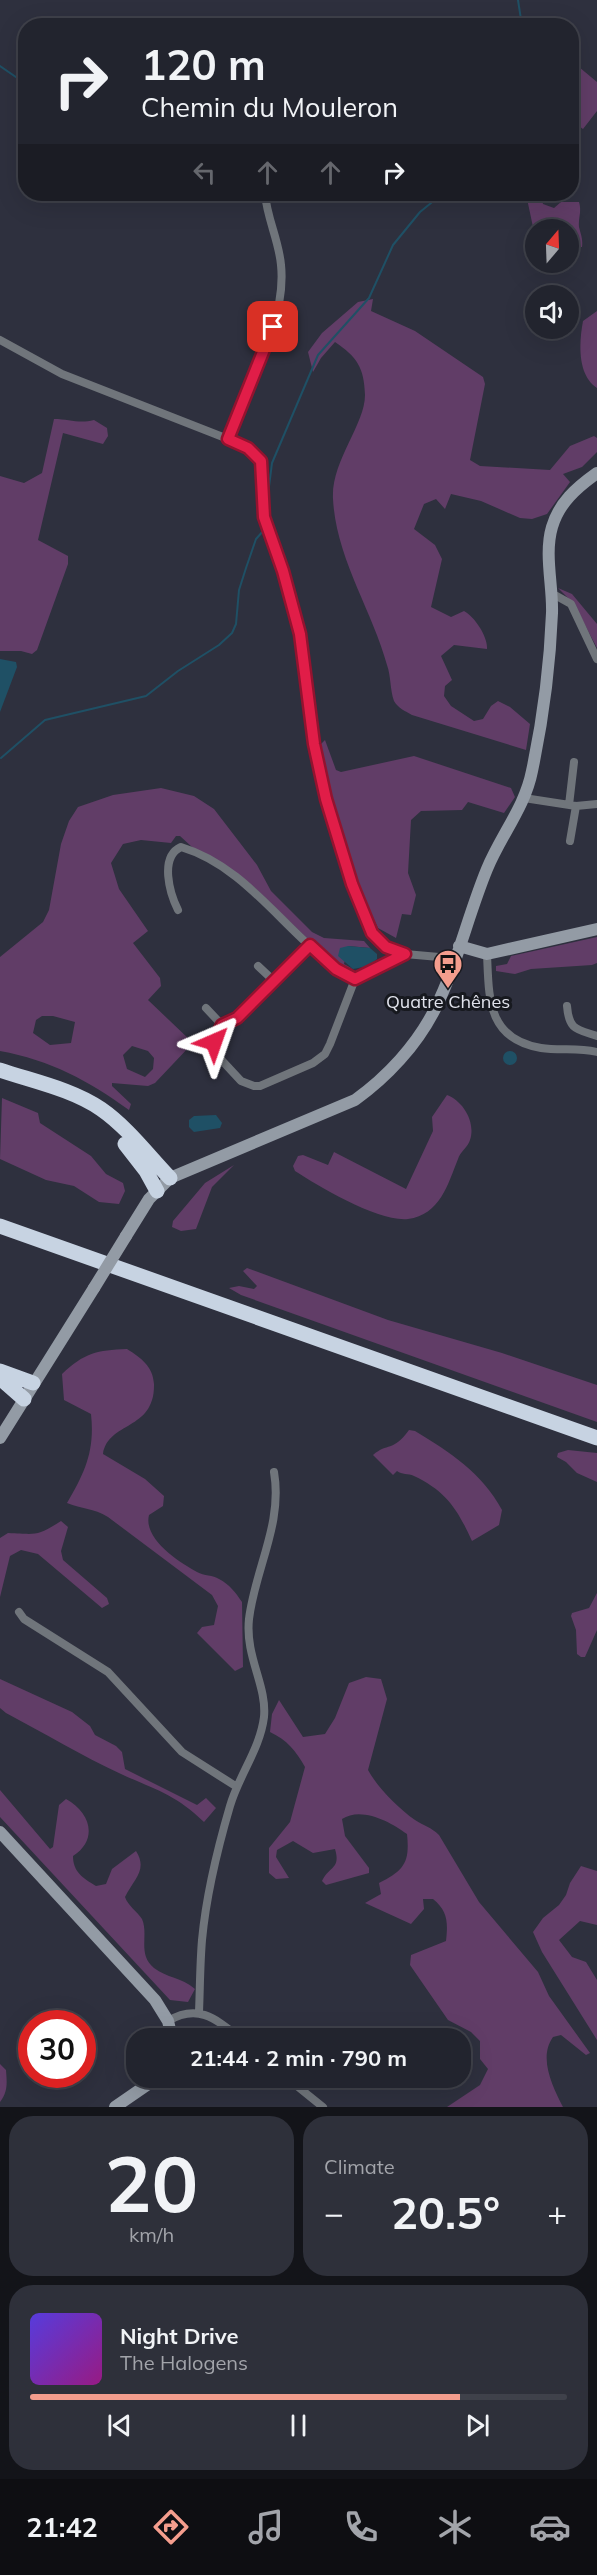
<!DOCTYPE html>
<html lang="en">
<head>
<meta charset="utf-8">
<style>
	:root { --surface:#22242e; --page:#2e303a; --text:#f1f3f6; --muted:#a2a4aa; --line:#3f414a; --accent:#f49d8d }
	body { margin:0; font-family:Mulish,sans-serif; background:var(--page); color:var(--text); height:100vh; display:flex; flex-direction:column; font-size:22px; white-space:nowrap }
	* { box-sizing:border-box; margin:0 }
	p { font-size:20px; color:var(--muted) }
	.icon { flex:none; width:33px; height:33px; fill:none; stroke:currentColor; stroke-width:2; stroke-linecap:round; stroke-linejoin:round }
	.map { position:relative; height:2107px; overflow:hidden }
	.side { display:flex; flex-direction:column; gap:9px; padding:9px; background:#131419; flex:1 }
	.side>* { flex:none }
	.guide { position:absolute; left:18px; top:18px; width:561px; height:183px; border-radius:24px; box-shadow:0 6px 24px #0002,0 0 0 2px var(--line); background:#22242e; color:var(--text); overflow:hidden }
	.needle { width:39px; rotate:19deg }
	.tools { position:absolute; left:525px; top:219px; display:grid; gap:12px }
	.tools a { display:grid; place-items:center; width:54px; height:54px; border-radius:50%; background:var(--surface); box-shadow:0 6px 24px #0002,0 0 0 2px var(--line); font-size:30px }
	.speed { position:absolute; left:18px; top:2010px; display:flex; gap:12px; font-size:30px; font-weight:700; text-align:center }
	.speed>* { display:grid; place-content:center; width:78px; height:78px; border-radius:50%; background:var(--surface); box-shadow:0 6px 24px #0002,0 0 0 2px var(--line); line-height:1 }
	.speed .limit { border:9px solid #d22; background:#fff; color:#111 }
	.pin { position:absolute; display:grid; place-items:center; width:51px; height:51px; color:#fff; margin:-26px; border-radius:12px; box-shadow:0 3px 9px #0006 }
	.me { position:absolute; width:66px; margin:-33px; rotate:43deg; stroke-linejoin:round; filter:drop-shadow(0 0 4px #0008) }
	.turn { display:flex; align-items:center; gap:21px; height:126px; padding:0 24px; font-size:27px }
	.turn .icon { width:78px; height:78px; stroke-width:2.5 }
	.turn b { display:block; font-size:42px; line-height:51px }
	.lanes { display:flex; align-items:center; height:57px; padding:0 24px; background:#0003; justify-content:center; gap:30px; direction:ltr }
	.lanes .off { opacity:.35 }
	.big { font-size:45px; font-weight:700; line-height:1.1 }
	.side .widget { flex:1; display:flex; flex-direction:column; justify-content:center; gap:9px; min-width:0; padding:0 21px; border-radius:24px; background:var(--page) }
	.side .dial { align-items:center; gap:0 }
	.dial b { font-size:78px; line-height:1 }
	.song { display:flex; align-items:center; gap:18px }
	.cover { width:72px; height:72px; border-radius:9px; background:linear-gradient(135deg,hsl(250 70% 55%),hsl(310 70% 35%)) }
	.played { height:6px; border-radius:3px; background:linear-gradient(90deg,var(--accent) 80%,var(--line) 80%) }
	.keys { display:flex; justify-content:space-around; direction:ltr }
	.heat { display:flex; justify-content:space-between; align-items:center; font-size:33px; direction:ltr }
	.side .tiles { flex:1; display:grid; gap:9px; grid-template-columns:1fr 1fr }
	.widget:last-child { grid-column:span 2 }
	.trip { position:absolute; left:126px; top:2028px; width:345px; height:60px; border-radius:24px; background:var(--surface); box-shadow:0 6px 24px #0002,0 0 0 2px var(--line); font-weight:700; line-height:60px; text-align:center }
	.dock { display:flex; height:96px; justify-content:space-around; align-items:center; background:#0e0e12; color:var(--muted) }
	.dock .icon { width:42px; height:42px }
	.dock .current { color:var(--accent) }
	.dock b { font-size:27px; color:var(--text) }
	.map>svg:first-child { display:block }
	.green { fill:#613d67; fill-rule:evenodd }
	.water { fill:#1f5065 }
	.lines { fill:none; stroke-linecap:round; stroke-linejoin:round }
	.stream { stroke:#1f5065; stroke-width:2 }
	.street { stroke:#70757b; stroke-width:8 }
	.secondary { stroke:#939ba5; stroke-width:12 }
	.highway { stroke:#c7d3e2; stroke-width:15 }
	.secondary-bridge { stroke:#939ba5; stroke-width:12 }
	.route-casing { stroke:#92132f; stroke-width:15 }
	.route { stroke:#e11d48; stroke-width:10 }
	.labels { text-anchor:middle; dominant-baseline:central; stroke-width:6; stroke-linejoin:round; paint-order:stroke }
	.poi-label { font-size:18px; fill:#e1e3ec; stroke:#17191f }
</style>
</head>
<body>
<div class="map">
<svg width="597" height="2107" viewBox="0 0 597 2107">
	<rect width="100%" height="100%" fill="#2e303e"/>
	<path class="green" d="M 579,67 L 597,82 L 597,111 L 583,129 L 572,121 L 572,69 Z
		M 526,194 L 540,194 L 543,204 L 554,208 L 561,202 L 579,202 C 582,212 578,218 579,227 C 581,235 583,239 582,247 L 569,247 L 568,230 L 538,229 L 533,227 Z
		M 373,299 L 371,311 L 415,331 L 483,377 L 485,384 L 470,460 L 480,466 L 550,470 L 570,446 L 594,436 L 597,438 L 597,452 L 582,467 L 563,474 L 570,482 L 547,514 L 532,519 L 520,518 L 481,501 L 451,494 L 445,509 L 436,499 L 424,504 L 414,529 L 435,545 L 442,559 L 431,607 L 451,617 L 464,611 C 475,617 488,637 487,649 L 454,645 L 441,656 L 452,680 L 445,686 L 444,696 L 451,706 L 474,721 L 483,719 L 491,706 L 498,701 L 510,707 L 530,724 L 526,750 L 412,715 C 405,711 398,708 394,701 C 390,690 391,676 387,665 C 372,610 336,558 333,499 C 331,461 365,425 365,395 C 364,367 357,357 335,342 L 321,358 L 313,372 L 308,352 L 322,333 L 358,302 Z
		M 597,311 L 597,388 C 577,375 579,342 583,321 Z
		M 54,419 C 69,419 79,424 94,420 L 107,428 L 108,436 L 103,444 L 63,433 L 38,540 L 68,556 L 68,564 L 37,650 L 32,654 L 21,651 L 0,651 L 0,476 L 24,483 L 42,473 Z
		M 558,588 L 572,594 L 597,624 L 597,648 L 574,604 Z
		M 325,740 L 336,770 L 341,772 L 414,756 L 511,788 L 515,797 L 504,813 L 468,802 L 462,810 L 421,811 L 411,820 L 408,873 L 416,895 L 411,915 L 402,914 L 396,938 L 378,928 L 356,882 L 323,764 L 321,744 Z
		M 161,788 L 194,796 L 214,809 L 257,865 L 271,891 L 312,932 L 324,938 L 364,941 L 370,948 L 348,946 L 344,964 L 353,969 L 341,966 L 314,945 L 254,887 L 192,847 L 180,836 L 176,836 L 171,843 L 141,840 L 123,844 L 111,863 L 119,889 L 148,931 L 133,943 L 160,978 L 161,986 L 148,1000 L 191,1041 L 190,1046 L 155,1083 L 148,1086 L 112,1083 L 112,1086 L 131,1104 L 129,1110 C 89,1081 50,1060 0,1051 L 0,957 L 43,922 L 49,910 L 61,844 L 69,821 L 78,807 L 113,795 ZM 42,1016 L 53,1016 L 75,1022 L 71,1043 L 50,1045 L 33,1033 L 36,1020 ZM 132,1046 L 148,1051 L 154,1058 L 153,1069 L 145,1077 L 127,1069 L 123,1055 Z
		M 597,937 L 597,963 L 592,965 L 531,969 L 515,974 L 496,971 L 496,966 L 507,964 L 511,956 Z
		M 447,1095 C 463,1101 476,1122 470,1140 C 468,1147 460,1152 458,1159 C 448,1184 440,1215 408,1219 C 378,1222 320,1187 295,1171 L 293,1166 L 298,1156 L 303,1155 L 328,1165 L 334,1152 L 406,1189 L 433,1131 L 432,1117 Z
		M 2,1098 L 38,1113 L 40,1123 L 91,1156 L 106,1174 L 123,1183 L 125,1191 L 119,1204 L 99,1202 L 74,1186 L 46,1180 L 0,1159 Z
		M 234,1165 L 212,1187 L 196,1229 L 181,1231 L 172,1227 L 173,1221 L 205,1183 Z
		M 247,1268 L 388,1320 L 502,1353 L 594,1384 L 597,1385 L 597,1422 L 241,1295 L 229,1288 L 239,1286 L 254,1289 L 257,1286 L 243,1271 Z
		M 127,1349 C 141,1358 153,1366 154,1384 C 155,1431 108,1421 103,1454 L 145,1479 L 164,1496 L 163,1506 L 149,1515 C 143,1539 179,1562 197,1572 C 204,1576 213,1575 219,1579 C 229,1584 236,1593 242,1602 L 243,1667 L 235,1671 L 197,1633 L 202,1627 L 214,1625 L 218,1606 L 212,1595 L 108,1517 C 93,1508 82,1509 67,1503 C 85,1472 95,1451 91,1414 L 64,1400 L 62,1374 C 84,1353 97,1350 127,1349 Z
		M 409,1430 L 415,1431 C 450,1452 482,1473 502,1510 L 499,1525 L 472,1541 C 458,1510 446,1491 414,1476 C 408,1473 402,1475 397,1471 L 393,1475 L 373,1455 C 388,1442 392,1453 409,1430 Z
		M 568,1450 L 597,1453 L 597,1482 L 577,1473 L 566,1462 L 557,1457 L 558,1453 Z
		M 61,1521 L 68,1527 L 61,1551 L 63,1560 L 107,1598 L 109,1604 L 102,1608 L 38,1554 L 21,1550 L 10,1556 L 0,1597 L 0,1538 L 8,1533 C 36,1534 36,1537 61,1521 Z
		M 597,1593 L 597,1630 L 585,1657 L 581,1657 L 577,1654 L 576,1630 L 571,1616 L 572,1613 L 589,1608 Z
		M 366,1677 L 381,1679 L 387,1699 L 368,1770 C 378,1788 398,1808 415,1820 C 424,1826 431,1827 439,1835 L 479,1902 L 538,1972 L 549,1996 L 590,2053 L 586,2055 L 561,2035 L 553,2037 C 538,2058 553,2087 563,2107 L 447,2107 L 480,2085 L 488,2069 L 480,2059 L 480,2041 L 471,2032 L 448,2020 L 410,1965 L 411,1955 L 446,1941 C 448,1923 448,1911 433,1899 L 423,1899 L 424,1909 L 411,1924 L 365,1903 L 381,1894 L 379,1883 C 404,1870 410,1863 407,1834 C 391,1822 361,1806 342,1819 L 345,1836 L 369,1868 L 369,1873 L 326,1885 L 322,1881 C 329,1866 341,1869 335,1849 L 313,1853 L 293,1841 L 277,1850 L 276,1857 L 289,1878 L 276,1879 L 269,1873 L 269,1848 L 290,1822 L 305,1767 C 296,1751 287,1740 270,1732 L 272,1714 L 279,1700 L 303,1737 L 325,1734 L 335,1718 L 349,1683 Z
		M 0,1679 L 72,1712 L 90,1726 L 95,1735 L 116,1746 L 122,1752 L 125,1769 L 197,1805 L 206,1798 L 216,1808 L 204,1822 C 175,1794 156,1790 121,1774 C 82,1756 44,1733 6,1713 L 0,1708 Z
		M 0,1790 L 50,1849 L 53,1847 L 59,1805 L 66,1799 C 90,1812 99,1839 73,1856 C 73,1872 83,1878 96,1886 L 106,1884 L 112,1869 L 136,1851 C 148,1870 134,1879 125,1897 C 128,1906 137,1911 142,1919 C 149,1935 137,1954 154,1968 C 167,1978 181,1977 195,1989 L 188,2002 L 170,2000 L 0,1817 Z
		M 581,1866 L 597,1871 L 597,1925 L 580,1921 L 559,1940 L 572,1957 L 586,1962 L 597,1980 L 597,2040 L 542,1952 L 533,1932 L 543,1918 L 559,1905 L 566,1895 L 570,1883 Z
		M 0,2064 L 6,2070 C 7,2083 8,2092 0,2102 Z"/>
	<path class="water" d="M 0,659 L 16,662 L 17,667 L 0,712 Z
		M 348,946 L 370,948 L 377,954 L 377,959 L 369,966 L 353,969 L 338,956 L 340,948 Z
		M503 1058a7 7 0 1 1 14 0a7 7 0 1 1-14 0Z
		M 216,1115 L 222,1123 L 220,1128 L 194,1132 L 189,1127 L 189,1120 L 194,1116 Z"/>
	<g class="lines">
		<path class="stream" d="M 518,0 L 522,26
			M 0,66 L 26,84
			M 397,194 L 432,202
			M 270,525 L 267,502 L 272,463 L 318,355 L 369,298 L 393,245 L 420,212 L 442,194
			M 1,758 L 45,720 L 146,696 L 178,671 L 219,645 L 232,633 L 236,624 L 239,590 L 246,568 L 256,539 L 264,530"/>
		<path class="street" d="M 0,340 L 62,374 L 228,439 L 248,449 L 261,461 L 264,517 L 300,634 L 318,769 L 352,884 L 372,933 L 386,947 L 405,954 L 439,957 L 453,962
			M 228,439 C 248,387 287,321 281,265 C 279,241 267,218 265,194
			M 553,594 L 571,604 L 597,659
			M 524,798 L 576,806 L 597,804
			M 569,805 L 574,762
			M 570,841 L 576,806
			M 178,910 C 170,894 159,857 181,847 C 254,869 291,945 355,979
			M 310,945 L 237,1018 C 222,1029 210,1029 215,1053 L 241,1081 L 254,1086 L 260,1086 L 313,1063 L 325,1054 L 330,1044 L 355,979
			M 487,954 C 489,998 487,1039 541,1048 C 560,1051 578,1047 597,1052
			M 258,966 L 274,981
			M 355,979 L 405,954
			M 567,1006 C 569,1030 576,1029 597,1036
			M 206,1008 L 222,1025
			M 19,1612 L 24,1619 L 108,1672 L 182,1752 L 237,1787
			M 199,2012 C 200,1988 200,1964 202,1940 C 206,1897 218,1847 230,1806 C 239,1775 260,1749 264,1717 C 267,1685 245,1657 249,1619 C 255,1569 283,1524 274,1472
			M 168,2021 C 198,2003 216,2019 240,2038
			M 287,2078 L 323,2107"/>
		<path class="secondary" d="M 459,946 L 487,954 L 597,929
			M 126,1236 L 149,1199 L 170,1178 L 355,1100 C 387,1077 417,1045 435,1009 C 457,965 468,915 487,869 C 501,835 525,807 532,771 C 543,719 550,665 552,613 C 553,586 544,554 552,527 C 559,503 576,488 597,473
			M 0,1438 L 94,1288
			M 0,1832 L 155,2000 L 168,2021 L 172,2038
			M 115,2107 L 157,2078"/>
		<path class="highway" d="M 0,1070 C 32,1081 72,1089 101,1109 C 127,1127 148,1155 170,1178
			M 125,1144 L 146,1171 L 157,1191
			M 0,1226 L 597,1438
			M 0,1371 L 33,1383
			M 0,1378 L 24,1399"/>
		<path class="secondary-bridge" d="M 94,1288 L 126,1236"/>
	</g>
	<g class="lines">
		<g class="route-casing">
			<path id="route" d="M 214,1042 L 222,1025 L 237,1018 L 310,945 L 336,969 L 355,979 L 405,954 L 386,947 L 372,933 L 352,884 L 326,799 L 314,744 L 300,634 L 283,571 L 264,517 L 261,461 L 248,448 L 228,439 L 273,327"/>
		</g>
		<use href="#route" class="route"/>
	</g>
	<defs>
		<g id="bus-pin" transform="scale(1.5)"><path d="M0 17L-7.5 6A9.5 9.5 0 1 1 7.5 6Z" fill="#f49d8d" stroke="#17191f"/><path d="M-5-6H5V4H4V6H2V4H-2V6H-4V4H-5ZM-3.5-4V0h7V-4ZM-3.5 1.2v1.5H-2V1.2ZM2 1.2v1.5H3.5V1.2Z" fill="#111"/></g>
	</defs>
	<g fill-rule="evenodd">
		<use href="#bus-pin" x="448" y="964"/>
	</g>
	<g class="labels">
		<g class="poi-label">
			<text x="448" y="1001">Quatre Chênes</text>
		</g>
	</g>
</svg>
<div class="tools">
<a><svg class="needle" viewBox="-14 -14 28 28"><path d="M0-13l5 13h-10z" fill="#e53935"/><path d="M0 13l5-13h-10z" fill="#a2a4aa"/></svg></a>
<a><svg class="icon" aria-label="sound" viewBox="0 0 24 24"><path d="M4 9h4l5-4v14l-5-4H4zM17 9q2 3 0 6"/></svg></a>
</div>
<div class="speed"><div class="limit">30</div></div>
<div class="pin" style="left:273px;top:327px;background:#d93025"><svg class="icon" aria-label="arrive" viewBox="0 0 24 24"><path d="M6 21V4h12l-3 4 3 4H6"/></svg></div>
<svg class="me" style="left:214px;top:1042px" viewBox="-20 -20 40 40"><path d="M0-17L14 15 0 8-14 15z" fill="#e11d48" stroke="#fff" stroke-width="4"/></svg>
<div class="trip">21:44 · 2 min · 790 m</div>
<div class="guide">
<div class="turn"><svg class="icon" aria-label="right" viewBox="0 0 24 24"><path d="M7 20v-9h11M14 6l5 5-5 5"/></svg><div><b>120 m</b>Chemin du Mouleron</div></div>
<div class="lanes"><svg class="icon off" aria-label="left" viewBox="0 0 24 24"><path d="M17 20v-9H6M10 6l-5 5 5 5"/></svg><svg class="icon off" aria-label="ahead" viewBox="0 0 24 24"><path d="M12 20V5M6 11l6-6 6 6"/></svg><svg class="icon off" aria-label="ahead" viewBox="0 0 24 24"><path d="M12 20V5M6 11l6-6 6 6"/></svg><svg class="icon" aria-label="right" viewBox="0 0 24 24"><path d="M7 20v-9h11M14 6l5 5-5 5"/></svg></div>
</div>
</div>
<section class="side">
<div class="tiles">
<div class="widget dial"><b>20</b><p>km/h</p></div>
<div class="widget"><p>Climate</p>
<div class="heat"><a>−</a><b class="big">20.5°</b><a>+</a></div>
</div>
<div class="widget">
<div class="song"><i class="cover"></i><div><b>Night Drive</b><p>The Halogens</p></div></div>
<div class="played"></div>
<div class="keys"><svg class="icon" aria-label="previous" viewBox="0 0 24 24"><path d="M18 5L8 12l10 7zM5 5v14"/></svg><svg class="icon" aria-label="pause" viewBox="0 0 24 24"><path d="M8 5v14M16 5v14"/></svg><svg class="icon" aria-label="next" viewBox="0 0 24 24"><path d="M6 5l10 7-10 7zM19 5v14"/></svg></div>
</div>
</div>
</section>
<nav class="dock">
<b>21:42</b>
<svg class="icon current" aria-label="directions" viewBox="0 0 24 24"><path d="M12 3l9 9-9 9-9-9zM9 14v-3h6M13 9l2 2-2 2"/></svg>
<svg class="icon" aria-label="music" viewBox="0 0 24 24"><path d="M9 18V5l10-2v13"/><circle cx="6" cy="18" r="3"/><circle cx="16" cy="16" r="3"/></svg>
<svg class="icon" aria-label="phone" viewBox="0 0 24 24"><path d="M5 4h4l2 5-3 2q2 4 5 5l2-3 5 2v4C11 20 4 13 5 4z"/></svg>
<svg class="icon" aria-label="climate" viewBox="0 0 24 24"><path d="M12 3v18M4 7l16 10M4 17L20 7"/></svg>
<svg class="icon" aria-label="car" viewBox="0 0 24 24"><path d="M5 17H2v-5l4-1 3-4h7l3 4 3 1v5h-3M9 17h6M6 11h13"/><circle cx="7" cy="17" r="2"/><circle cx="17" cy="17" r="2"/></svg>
</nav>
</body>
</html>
